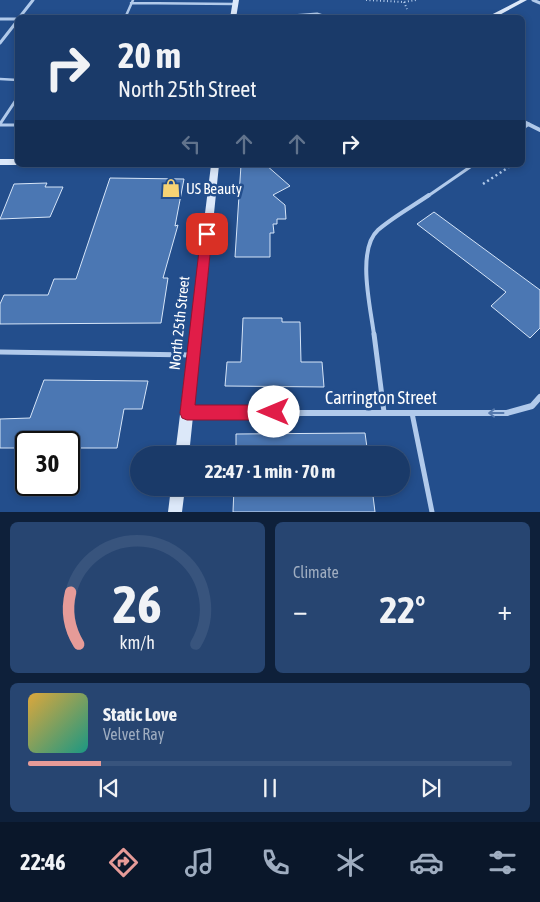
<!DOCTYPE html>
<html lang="en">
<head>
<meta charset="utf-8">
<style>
	:root { --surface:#1a3a69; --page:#274571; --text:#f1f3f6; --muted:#9fadc0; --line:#38547d; --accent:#e69b98 }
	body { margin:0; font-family:"Asap Condensed",sans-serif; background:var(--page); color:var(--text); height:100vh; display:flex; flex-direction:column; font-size:19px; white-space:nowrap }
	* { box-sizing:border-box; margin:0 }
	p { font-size:16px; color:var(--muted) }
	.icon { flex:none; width:28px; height:28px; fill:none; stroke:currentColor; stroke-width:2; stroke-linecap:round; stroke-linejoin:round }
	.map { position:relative; height:512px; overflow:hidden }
	.drawer { display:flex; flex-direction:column; gap:10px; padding:10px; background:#0e203a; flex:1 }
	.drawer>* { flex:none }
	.guide { position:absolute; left:15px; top:15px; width:510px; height:152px; border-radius:8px; box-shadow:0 2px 8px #0003,0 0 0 1px var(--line); background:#1a3a69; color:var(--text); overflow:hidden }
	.speed { position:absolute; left:15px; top:431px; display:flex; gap:10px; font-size:25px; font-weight:700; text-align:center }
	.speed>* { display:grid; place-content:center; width:65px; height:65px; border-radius:50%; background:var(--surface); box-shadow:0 2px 8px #0003,0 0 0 1px var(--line); line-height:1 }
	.speed .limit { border:2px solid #111; border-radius:8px; background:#fff; color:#111 }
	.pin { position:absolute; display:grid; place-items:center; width:42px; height:42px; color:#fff; margin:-21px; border-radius:10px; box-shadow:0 2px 8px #0006 }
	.me { position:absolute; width:55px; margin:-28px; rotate:270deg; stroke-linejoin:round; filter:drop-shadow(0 0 4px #0008) }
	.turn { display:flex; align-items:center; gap:18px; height:105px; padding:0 20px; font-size:22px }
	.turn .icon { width:65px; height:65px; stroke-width:2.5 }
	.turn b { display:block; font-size:35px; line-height:42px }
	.lanes { display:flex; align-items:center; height:48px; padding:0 20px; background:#0003; justify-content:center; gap:25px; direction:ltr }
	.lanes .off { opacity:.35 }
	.big { font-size:38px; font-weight:700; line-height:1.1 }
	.drawer .card { flex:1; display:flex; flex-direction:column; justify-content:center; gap:8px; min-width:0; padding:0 18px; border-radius:8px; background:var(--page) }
	.drawer .dial { align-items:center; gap:0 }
	.dial svg { height:130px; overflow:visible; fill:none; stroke:var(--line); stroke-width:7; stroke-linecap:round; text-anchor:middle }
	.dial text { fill:var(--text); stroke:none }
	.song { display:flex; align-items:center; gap:15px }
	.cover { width:60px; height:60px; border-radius:8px; background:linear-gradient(135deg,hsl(40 70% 55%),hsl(170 70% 35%)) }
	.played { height:5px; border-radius:2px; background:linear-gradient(90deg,var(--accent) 15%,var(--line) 15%) }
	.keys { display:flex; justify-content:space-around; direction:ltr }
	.heat { display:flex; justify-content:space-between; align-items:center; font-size:28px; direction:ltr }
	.drawer .tiles { flex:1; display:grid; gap:10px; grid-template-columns:1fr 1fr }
	.card:last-child { grid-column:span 2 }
	.trip { position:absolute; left:130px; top:446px; width:280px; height:50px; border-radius:25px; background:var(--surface); box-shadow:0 2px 8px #0003,0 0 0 1px var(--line); font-weight:700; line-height:50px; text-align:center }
	.menu { display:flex; height:80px; justify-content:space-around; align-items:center; background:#0a172a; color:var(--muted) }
	.menu .icon { width:35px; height:35px }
	.menu .current { color:var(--accent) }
	.menu b { font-size:22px; color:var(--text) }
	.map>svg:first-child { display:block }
	.building { fill:#4b77b3; stroke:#d6e5f8 }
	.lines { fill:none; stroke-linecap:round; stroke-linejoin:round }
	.path-far1 { stroke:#b1caeb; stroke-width:2; stroke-dasharray:1 2.5; stroke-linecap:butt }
	.path { stroke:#b1caeb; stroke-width:2.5; stroke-dasharray:2 3; stroke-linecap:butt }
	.lane-far3 { stroke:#b1caeb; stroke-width:2.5 }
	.lane-far2 { stroke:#b1caeb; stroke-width:3 }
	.lane-far1 { stroke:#b1caeb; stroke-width:4 }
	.lane { stroke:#b1caeb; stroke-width:5 }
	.street-far2 { stroke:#b1caeb; stroke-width:3 }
	.street-far1 { stroke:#b1caeb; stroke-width:4 }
	.street { stroke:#b1caeb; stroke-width:6 }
	.secondary { fill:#dce8f9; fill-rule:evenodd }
	.oneway { stroke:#5579ad }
	.route { fill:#e11d48; stroke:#92132f }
	.labels { text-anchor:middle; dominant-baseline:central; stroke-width:5; stroke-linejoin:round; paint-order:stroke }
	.poi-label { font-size:15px; fill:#fff; stroke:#234e8c; text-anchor:start }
	.street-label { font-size:15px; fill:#fff; stroke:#234e8c }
	.near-street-label { font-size:18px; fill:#fff; stroke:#234e8c }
</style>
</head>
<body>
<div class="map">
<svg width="540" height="512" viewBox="0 0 540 512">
	<rect width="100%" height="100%" fill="#234e8c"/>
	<path class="building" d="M 241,165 L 266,165 L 290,186 L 273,195 L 285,205 L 286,219 L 277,219 L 277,224 L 273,224 L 274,233 L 270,233 L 270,257 L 235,257 Z
		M 110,178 L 184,179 L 175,226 L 178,225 L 163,278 L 168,278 L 161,323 L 0,324 L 0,304 L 4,295 L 48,295 L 54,279 L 76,279 Z
		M 47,183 L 45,187 L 63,187 L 50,217 L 0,219 L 14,184 Z
		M 434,212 L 540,290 L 540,328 L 530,338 L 491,306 L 506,292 L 417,224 Z
		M 243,318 L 282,318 L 282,322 L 300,322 L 301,362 L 322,362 L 324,387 L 225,386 L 227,362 L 241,362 Z
		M 44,380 L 148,381 L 142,409 L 124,409 L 117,448 L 69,448 L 69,442 L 26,442 L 26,448 L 0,448 L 0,419 L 30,418 Z
		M 365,433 L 368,455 L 236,455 L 236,434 Z
		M 234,488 L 372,488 L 375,512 L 233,512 Z"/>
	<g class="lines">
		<path class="path-far1" d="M 366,0 L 404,2 L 416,0
			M 404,2 L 407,9"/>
		<path class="path" d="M 483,184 L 512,165"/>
		<path class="lane-far3" d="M 131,3 L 235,4
			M 125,18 L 133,0
			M 0,79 L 18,80"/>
		<path class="lane-far2" d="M 0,124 L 18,97
			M 0,125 L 18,125
			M 522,129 L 529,124
			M 428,196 L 473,165"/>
		<path class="lane-far1" d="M 374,335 C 371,309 356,250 378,230 C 393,217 413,206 429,195"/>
		<path class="lane" d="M 374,334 L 384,412
			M 0,352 L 191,355
			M 412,413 L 432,512"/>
		<path class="street-far2" d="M 533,0 L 540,3
			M 19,18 L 33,0
			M 265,18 L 317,14 L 329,18
			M 0,19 L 18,19
			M 0,43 L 18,20"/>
		<path class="street-far1" d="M 522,121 L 540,130"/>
		<path class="street" d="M 188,413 L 507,413 L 532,406 L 540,397"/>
		<path class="secondary" d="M 233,0 L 239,0 L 236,18 L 230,18 Z
			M 520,0 L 527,0 L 494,18 L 485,18 Z
			M 0,159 L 18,159 L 18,165 L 0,165 Z
			M 211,165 L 219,165 L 189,455 L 175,455 Z
			M 171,488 L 185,488 L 182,512 L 168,512 Z"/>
	</g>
	<defs><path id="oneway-shaft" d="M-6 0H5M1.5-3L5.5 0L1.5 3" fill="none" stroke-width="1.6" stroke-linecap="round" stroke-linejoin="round" transform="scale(1.25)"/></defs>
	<use class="oneway" href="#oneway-shaft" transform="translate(496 413) rotate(-180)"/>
	<path class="route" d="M 207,230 L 212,234 L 195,405 L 274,405 L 279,407 L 281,412 L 279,417 L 274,420 L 187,420 L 182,418 L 180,413 L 201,234 Z"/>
	<defs>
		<g id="shop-bare" transform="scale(1.5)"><path d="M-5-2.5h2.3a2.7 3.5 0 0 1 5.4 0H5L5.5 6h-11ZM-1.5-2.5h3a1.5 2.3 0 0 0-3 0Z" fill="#f6d374" stroke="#234e8c" stroke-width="2.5" paint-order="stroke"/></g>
	</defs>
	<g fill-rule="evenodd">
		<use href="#shop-bare" x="171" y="188"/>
	</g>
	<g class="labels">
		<g class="poi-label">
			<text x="186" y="188">US Beauty</text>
		</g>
		<g class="street-label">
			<text transform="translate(179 323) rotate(-84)">North 25th Street</text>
		</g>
		<g class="near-street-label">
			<text x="381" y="397">Carrington Street</text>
		</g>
	</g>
</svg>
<div class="speed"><div class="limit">30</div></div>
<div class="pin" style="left:207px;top:234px;background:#d93025"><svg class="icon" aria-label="arrive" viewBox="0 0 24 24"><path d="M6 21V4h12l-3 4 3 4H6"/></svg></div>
<svg class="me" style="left:274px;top:412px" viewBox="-20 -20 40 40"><circle r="19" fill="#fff"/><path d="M0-13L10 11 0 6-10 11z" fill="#e11d48"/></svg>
<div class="trip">22:47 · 1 min · 70 m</div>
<div class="guide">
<div class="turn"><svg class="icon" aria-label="right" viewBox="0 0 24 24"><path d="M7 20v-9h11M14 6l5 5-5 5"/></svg><div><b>20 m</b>North 25th Street</div></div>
<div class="lanes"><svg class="icon off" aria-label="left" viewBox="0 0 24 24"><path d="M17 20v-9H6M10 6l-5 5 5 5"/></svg><svg class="icon off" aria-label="ahead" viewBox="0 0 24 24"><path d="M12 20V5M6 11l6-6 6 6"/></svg><svg class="icon off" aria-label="ahead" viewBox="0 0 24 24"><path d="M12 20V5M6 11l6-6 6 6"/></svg><svg class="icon" aria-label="right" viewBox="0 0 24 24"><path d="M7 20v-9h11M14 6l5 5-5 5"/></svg></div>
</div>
</div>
<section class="drawer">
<div class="tiles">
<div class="card dial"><svg viewBox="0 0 100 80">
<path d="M14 69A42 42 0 1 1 86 69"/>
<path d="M14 69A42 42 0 0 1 9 37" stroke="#e69b98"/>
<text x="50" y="56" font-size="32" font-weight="700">26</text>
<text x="50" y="72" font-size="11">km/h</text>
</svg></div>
<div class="card"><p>Climate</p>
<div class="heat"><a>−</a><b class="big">22°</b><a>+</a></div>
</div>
<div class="card">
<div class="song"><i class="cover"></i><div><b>Static Love</b><p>Velvet Ray</p></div></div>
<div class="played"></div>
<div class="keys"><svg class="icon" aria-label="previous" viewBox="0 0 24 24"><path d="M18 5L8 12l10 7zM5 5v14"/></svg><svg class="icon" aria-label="pause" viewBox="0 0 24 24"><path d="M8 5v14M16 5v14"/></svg><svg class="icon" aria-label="next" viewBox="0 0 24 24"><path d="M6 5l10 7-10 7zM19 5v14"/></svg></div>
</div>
</div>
</section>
<nav class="menu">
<b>22:46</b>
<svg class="icon current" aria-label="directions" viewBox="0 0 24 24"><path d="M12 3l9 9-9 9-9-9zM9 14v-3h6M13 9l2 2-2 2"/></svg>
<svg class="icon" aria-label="music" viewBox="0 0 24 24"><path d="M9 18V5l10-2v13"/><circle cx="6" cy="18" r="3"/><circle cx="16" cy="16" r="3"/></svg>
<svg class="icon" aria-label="phone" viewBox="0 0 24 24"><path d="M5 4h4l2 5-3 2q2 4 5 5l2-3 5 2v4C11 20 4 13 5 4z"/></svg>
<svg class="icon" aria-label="climate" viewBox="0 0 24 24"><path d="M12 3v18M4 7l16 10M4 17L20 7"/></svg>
<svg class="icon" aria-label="car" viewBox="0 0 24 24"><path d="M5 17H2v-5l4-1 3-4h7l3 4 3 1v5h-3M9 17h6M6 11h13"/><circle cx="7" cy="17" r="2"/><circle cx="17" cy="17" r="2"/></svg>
<svg class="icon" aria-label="filters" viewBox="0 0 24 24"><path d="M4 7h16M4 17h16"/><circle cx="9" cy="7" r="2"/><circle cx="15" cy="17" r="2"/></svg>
</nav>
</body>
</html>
